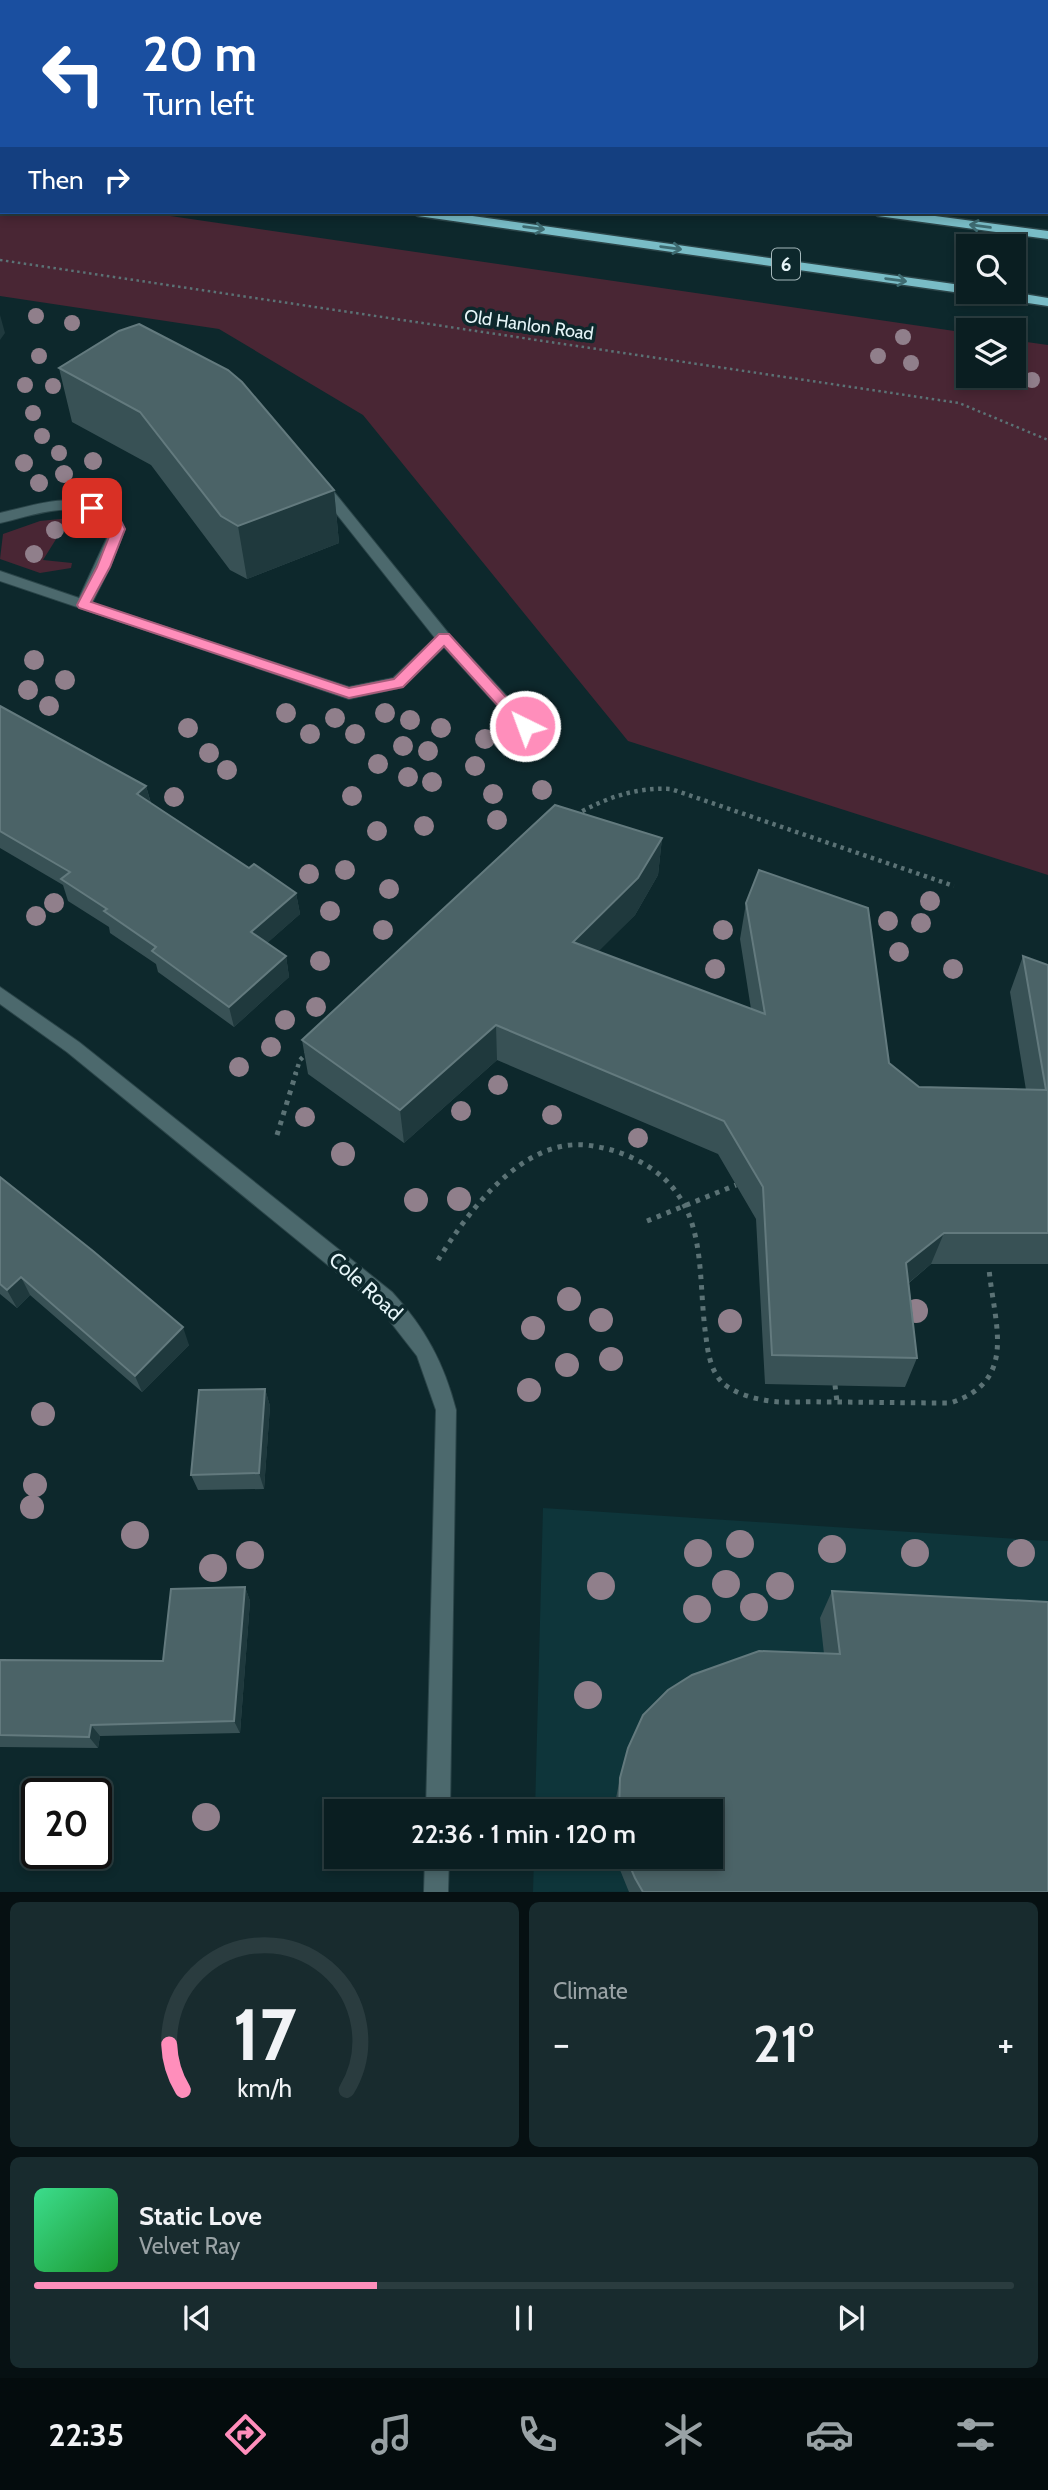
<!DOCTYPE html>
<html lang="en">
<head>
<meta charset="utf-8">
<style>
	:root { --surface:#0a1e21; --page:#182b2e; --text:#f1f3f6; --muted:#99a2a5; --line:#2a3c3f; --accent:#ff8ebb }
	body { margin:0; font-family:Cabin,sans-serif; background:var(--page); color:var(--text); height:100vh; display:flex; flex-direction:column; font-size:26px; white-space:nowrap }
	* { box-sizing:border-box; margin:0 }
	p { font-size:23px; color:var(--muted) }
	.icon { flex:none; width:38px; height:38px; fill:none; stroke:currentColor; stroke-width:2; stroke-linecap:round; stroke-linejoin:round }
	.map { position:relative; height:1892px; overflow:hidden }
	.details { display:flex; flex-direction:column; gap:10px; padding:10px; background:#061012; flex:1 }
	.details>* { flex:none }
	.guide { position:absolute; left:0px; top:0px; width:1048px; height:214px; box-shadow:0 4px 10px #0003,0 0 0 2px var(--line); background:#1a4fa0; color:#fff; overflow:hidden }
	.fabs { position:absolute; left:956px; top:234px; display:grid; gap:14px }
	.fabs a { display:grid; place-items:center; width:70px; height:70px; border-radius:0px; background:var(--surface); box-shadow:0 4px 10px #0003,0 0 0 2px var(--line); font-size:35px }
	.speed { position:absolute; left:21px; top:1778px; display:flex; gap:14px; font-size:35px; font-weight:700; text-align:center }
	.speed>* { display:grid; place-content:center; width:91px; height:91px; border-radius:50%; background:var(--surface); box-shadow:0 4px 10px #0003,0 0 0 2px var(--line); line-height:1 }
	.speed .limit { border:4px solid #111; border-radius:10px; background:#fff; color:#111 }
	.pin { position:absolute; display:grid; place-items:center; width:60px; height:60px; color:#fff; margin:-30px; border-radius:14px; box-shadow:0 4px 10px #0006 }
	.me { position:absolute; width:77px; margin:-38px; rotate:318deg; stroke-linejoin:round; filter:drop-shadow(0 0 5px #0008) }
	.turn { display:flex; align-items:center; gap:24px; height:147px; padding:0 28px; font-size:32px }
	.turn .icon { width:91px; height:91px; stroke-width:2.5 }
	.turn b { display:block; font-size:49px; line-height:60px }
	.then { display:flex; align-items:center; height:66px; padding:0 28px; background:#0003; gap:14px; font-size:26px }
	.big { font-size:52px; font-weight:600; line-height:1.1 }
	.details .widget { flex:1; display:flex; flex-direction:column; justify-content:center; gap:10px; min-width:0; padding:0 24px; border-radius:10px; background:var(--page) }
	.details .dial { align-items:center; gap:0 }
	.dial svg { height:182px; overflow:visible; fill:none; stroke:var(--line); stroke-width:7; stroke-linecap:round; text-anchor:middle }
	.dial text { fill:var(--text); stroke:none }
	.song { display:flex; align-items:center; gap:21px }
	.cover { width:84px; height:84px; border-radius:10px; background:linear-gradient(135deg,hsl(150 70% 55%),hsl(130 70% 35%)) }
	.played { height:7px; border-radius:4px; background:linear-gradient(90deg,var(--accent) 35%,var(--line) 35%) }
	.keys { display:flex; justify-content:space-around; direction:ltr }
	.heat { display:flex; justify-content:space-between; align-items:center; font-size:38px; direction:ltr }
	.details .tiles { flex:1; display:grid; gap:10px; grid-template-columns:1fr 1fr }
	.widget:last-child { grid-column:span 2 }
	.trip { position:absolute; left:324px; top:1799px; width:399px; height:70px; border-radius:0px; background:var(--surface); box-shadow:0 4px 10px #0003,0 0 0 2px var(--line); font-weight:600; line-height:70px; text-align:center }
	.tab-bar { display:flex; height:112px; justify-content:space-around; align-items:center; background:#040c0d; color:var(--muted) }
	.tab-bar .icon { width:49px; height:49px }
	.tab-bar .current { color:var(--accent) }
	.tab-bar b { font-size:32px; color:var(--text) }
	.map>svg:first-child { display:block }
	.built { fill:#0e353a }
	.green { fill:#492634 }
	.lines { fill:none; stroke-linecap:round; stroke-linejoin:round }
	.service-casing { stroke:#2b4549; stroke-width:2 }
	.minor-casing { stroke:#2b4549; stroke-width:2 }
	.trunk-casing { stroke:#2b4549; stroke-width:3 }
	.path-far2 { stroke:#5b7275; stroke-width:2.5; stroke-dasharray:2.5 3.5; stroke-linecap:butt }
	.path-far1 { stroke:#5b7275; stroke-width:4.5; stroke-dasharray:3.5 4.5; stroke-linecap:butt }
	.path { stroke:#5b7275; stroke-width:5; stroke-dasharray:4.5 6; stroke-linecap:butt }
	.service { fill:#4c696d; fill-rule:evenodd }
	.minor { fill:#4c696d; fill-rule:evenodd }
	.trunk { fill:#79bcc6; fill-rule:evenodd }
	.tree { fill:#907f8b }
	.wall { fill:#385155 }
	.shaded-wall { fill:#1f393d }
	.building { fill:#4b6367; stroke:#637a7e; stroke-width:2 }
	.oneway { stroke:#3e6b71 }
	.route { fill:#ff8ebb; stroke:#a65c7a; stroke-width:2 }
	.labels { text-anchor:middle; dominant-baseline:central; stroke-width:7; stroke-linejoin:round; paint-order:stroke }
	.far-street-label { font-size:18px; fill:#e6f5f8; stroke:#0d282c }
	.shield { fill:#0d282c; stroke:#a5b8bb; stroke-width:2 }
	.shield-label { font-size:19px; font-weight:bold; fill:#e6f5f8 }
	.street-label { font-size:21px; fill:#e6f5f8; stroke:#0d282c }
</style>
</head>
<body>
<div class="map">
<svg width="1048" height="1892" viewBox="0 0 1048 1892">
	<rect width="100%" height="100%" fill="#0d282c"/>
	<path class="built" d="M 543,1508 L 1048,1541 L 1048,1891 L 533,1892 L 534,1857 L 710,1857 L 710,1811 L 535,1811 Z"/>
	<path class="green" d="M 0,194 L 2,212 L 143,212 L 968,333 L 968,376 L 1013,376 L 1013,340 L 1048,345 L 1048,875 L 628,741 L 363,415 L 219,329 L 0,296 Z
		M 70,518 L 86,525 L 87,533 L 63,528 L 43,560 L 72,563 L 71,568 L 40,573 L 0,559 L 3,534 L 40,521 Z"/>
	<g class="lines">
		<g class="service-casing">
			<path id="service" d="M 321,481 L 326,482 L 449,634 L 531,722 L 533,726 L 531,730 L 519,730 L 444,647 L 403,687 L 349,699 L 0,581 L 0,571 L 79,598 L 111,529 C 86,494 35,515 0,523 L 0,513 C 44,503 95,484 125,529 L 110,567 L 92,603 L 349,687 L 393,678 L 435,638 L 316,488 L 316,482 Z"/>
		</g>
		<g class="minor-casing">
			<path id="minor" d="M 0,987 L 79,1042 L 392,1292 C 425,1328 444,1363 456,1410 L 450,1811 L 426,1811 L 436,1410 L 417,1356 L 378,1306 L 67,1052 L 0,1004 Z
				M 425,1857 L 449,1857 L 448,1892 L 424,1892 Z"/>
		</g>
		<g class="trunk-casing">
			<path id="trunk" d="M 0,88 L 2,89 L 2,97 L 0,96 Z
				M 0,148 L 2,149 L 2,157 L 0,156 Z
				M 411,212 L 444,212 L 968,286 L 968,292 L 973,292 L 968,294 L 418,216 Z
				M 872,212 L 905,212 L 1048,231 L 1048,239 L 878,216 Z
				M 974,292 L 1011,292 L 1048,298 L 1048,306 L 981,296 Z"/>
		</g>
		<path class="path-far2" d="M 0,260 L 959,403 L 1048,440"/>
		<path class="path-far1" d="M 575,815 C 606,798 635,787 671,789 L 954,886
			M 295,1075 L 300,1060 L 307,1053"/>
		<path class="path" d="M 277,1135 L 296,1073
			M 647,1221 L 736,1185
			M 438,1260 C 468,1212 521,1139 586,1145 C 611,1148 634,1156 655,1171 C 709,1211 697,1277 706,1337 C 708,1354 711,1373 725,1385 C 736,1393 751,1398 764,1400 C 783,1404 804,1401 822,1402 C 865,1402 907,1403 950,1403 C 1019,1381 994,1324 989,1269
			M 835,1385 L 837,1402"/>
		<use href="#service" class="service"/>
		<use href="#minor" class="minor"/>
		<use href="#trunk" class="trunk"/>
	</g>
	<g class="tree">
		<circle cx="36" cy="316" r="8"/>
		<circle cx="72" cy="323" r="8"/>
		<circle cx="903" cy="337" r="8"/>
		<circle cx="39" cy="356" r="8"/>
		<circle cx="878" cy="356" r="8"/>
		<circle cx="911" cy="363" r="8"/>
		<circle cx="1032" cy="380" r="8"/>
		<circle cx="25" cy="385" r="8"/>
		<circle cx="53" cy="386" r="8"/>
		<circle cx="33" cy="413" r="8"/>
		<circle cx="42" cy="436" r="8"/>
		<circle cx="59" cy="453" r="8"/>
		<circle cx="93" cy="461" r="9"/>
		<circle cx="24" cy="463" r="9"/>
		<circle cx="64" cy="474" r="9"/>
		<circle cx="39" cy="483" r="9"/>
		<circle cx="55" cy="530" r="9"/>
		<circle cx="34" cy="554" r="9"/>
		<circle cx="34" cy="660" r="10"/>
		<circle cx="65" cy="680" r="10"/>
		<circle cx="28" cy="690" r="10"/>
		<circle cx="49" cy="706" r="10"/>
		<circle cx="286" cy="713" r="10"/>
		<circle cx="385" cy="713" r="10"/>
		<circle cx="335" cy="718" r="10"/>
		<circle cx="410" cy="720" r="10"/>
		<circle cx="188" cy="728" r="10"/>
		<circle cx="441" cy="728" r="10"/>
		<circle cx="310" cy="734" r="10"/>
		<circle cx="355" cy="734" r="10"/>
		<circle cx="485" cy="739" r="10"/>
		<circle cx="403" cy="746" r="10"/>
		<circle cx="428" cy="751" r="10"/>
		<circle cx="209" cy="753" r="10"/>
		<circle cx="378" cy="764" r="10"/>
		<circle cx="475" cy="766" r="10"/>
		<circle cx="227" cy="770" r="10"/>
		<circle cx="408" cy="777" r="10"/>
		<circle cx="432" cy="782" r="10"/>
		<circle cx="542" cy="790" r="10"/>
		<circle cx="493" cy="794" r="10"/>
		<circle cx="352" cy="796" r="10"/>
		<circle cx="174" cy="797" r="10"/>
		<circle cx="497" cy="820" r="10"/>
		<circle cx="424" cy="826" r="10"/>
		<circle cx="377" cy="831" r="10"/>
		<circle cx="345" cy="870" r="10"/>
		<circle cx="309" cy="874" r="10"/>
		<circle cx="389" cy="889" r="10"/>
		<circle cx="930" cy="901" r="10"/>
		<circle cx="54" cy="903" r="10"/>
		<circle cx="330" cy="911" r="10"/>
		<circle cx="36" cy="916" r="10"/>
		<circle cx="888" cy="921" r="10"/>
		<circle cx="921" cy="923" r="10"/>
		<circle cx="383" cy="930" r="10"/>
		<circle cx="723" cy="930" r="10"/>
		<circle cx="899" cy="952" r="10"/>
		<circle cx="320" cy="961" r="10"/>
		<circle cx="715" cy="969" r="10"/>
		<circle cx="953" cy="969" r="10"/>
		<circle cx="316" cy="1007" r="10"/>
		<circle cx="285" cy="1020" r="10"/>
		<circle cx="271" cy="1047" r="10"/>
		<circle cx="239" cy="1067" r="10"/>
		<circle cx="498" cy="1085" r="10"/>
		<circle cx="461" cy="1111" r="10"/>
		<circle cx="552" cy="1115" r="10"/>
		<circle cx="305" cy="1117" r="10"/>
		<circle cx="638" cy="1138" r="10"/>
		<circle cx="343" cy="1154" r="12"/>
		<circle cx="459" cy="1199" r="12"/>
		<circle cx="416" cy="1200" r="12"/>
		<circle cx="569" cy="1299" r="12"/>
		<circle cx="916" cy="1311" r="12"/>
		<circle cx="601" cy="1320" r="12"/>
		<circle cx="730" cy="1321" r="12"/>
		<circle cx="533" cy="1328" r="12"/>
		<circle cx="611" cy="1359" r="12"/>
		<circle cx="567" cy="1365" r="12"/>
		<circle cx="529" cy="1390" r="12"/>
		<circle cx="43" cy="1414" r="12"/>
		<circle cx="35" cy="1485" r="12"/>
		<circle cx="32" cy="1507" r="12"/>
		<circle cx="135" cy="1535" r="14"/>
		<circle cx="740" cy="1544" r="14"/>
		<circle cx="832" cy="1549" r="14"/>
		<circle cx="698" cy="1553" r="14"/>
		<circle cx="915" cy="1553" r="14"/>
		<circle cx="1021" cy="1553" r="14"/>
		<circle cx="250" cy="1555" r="14"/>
		<circle cx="213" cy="1568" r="14"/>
		<circle cx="726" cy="1584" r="14"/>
		<circle cx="601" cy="1586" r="14"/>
		<circle cx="780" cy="1586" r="14"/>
		<circle cx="754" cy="1607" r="14"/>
		<circle cx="697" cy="1609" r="14"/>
		<circle cx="588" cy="1695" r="14"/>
		<circle cx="206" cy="1817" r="14"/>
	</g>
	<path class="wall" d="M 59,368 L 334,490 L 339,543 L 247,579 L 230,570 L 151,465 L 72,422 Z
		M 0,706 L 146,786 L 151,803 L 249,868 L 296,893 L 300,914 L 267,943 L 286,956 L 289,977 L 234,1027 L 158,972 L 156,964 L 110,933 L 109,927 L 68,901 L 63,885 L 0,848 Z
		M 662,838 L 658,875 L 635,915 L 598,951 L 751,1009 L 740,939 L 746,903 L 889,1063 L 919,1087 L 1026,1090 L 1010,992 L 1023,956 L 1048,965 L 1048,1264 L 931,1264 L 909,1283 L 917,1358 L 905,1387 L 765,1384 L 756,1219 L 718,1154 L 497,1060 L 404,1143 L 308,1074 L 302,1040 Z
		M 0,1177 L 189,1345 L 142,1392 L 30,1295 L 17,1308 L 0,1294 Z
		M 265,1389 L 270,1406 L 264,1489 L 198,1490 L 191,1475 Z
		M 245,1587 L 250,1601 L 240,1733 L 100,1736 L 98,1748 L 0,1747 L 0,1660 L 163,1661 Z
		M 832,1591 L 1048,1892 L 629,1892 L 618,1865 L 617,1857 L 710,1857 L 710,1811 L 615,1811 L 616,1798 L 620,1778 L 824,1654 L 820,1618 Z"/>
	<path class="shaded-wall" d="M 0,315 L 5,333 L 0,340 Z
		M 334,490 L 339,543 L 247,579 L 238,526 Z
		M 146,786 L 152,808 L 137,794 Z
		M 662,838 L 658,875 L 635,915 L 572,978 L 573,942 Z
		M 296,893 L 300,914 L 256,953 L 251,932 Z
		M 286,956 L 289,977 L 234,1027 L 229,1007 Z
		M 496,1025 L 497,1060 L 404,1143 L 400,1110 Z
		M 944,1233 L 931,1264 L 895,1294 L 906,1263 Z
		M 21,1277 L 30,1295 L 17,1308 L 7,1290 Z
		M 183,1327 L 189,1345 L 142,1392 L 135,1376 Z
		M 265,1389 L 270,1406 L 264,1489 L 259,1473 Z
		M 245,1587 L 250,1601 L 240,1733 L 234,1721 Z
		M 91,1725 L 100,1736 L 98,1748 L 89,1737 Z"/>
	<path class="building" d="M 139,324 L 228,370 L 242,382 L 334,490 L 238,526 L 221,516 L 140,412 L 59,368 L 119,331 Z
		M 0,706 L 146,786 L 137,794 L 249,868 L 254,864 L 296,893 L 251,932 L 286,956 L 229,1007 L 152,951 L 156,947 L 104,911 L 107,909 L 61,879 L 70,872 L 0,831 Z
		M 555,805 L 662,838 L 638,878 L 573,942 L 765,1014 L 746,903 L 759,870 L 868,908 L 889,1063 L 919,1087 L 1046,1090 L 1023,956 L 1048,965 L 1048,1233 L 944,1233 L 906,1263 L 917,1358 L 772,1355 L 763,1187 L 724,1121 L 496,1025 L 400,1110 L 302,1040 Z
		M 0,1177 L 93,1251 L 183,1327 L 135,1376 L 21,1277 L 7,1290 L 0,1284 Z
		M 265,1389 L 259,1473 L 191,1475 L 199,1390 Z
		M 245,1587 L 234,1721 L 91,1725 L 89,1737 L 0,1735 L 0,1660 L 163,1661 L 171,1589 Z
		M 832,1591 L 1048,1602 L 1048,1892 L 643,1892 L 635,1878 L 626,1857 L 710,1857 L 710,1811 L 619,1811 L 620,1778 L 628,1748 L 643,1715 L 668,1690 L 692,1675 L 759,1651 L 840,1654 Z"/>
	<defs><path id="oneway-shaft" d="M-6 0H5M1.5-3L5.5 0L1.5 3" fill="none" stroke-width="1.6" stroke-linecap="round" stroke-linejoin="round" transform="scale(1.75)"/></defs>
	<g class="oneway">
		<use href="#oneway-shaft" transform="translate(980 226) rotate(-172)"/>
		<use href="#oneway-shaft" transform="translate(534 228) rotate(8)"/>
		<use href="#oneway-shaft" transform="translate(671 248) rotate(8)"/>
		<use href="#oneway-shaft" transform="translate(896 280) rotate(8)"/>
	</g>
	<path class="route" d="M 92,503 L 119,517 L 125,529 L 110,567 L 91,602 L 349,688 L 394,679 L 439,634 L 449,634 L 532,726 L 530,730 L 520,730 L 444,646 L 403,687 L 349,698 L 79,608 L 77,605 L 97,567 L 112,529 L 109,522 L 87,511 L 87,505 Z"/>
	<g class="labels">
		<g class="far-street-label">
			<text transform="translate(529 325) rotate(8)">Old Hanlon Road</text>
		</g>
		<rect class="shield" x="772" y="248.5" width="28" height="31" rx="5"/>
		<g class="shield-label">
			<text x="786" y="264">6</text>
		</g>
		<g class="street-label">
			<text transform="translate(366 1286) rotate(42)">Cole Road</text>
		</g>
	</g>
</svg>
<div class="fabs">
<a><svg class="icon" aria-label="search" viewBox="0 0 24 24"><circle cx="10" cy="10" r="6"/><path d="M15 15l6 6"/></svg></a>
<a><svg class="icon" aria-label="layers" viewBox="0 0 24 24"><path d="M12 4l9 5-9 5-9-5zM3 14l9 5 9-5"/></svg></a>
</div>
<div class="speed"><div class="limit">20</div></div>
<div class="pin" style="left:92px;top:508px;background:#d93025"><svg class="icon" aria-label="arrive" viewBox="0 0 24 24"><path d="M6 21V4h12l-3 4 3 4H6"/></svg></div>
<svg class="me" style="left:525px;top:726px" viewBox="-20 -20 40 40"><circle r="17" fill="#ff8ebb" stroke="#fff" stroke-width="3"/><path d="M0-11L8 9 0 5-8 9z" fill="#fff"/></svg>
<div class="trip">22:36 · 1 min · 120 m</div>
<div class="guide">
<div class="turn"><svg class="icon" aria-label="left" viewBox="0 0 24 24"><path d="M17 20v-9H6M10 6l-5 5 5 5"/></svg><div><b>20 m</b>Turn left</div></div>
<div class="then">Then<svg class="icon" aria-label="right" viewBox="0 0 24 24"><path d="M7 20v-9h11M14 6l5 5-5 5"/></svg></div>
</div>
</div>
<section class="details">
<div class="tiles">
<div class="widget dial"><svg viewBox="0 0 100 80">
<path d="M14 69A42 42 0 1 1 86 69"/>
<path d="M14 69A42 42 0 0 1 8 49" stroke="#ff8ebb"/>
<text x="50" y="56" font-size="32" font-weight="700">17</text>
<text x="50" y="72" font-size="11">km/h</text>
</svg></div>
<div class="widget"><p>Climate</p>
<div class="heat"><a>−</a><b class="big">21°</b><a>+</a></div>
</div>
<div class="widget">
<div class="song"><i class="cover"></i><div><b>Static Love</b><p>Velvet Ray</p></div></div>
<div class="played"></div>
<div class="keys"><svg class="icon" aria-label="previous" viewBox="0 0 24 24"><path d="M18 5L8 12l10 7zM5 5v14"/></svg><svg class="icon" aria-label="pause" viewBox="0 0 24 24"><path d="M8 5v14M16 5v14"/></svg><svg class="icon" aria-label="next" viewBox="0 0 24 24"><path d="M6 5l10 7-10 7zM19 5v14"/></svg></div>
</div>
</div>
</section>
<nav class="tab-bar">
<b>22:35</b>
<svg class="icon current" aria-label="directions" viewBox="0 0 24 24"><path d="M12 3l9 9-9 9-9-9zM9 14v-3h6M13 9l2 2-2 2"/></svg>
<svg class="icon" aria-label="music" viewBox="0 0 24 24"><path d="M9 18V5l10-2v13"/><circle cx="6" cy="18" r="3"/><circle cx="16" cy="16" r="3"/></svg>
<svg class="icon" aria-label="phone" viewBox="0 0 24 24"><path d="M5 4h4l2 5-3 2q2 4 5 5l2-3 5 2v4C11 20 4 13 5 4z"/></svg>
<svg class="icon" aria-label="climate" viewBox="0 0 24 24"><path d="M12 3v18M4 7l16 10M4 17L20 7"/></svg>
<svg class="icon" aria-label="car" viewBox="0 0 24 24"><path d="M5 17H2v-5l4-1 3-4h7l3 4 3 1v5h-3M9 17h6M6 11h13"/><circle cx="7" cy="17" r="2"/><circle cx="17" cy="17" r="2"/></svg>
<svg class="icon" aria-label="filters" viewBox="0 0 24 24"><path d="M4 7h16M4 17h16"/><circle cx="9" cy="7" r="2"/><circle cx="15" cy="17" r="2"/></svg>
</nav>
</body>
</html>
